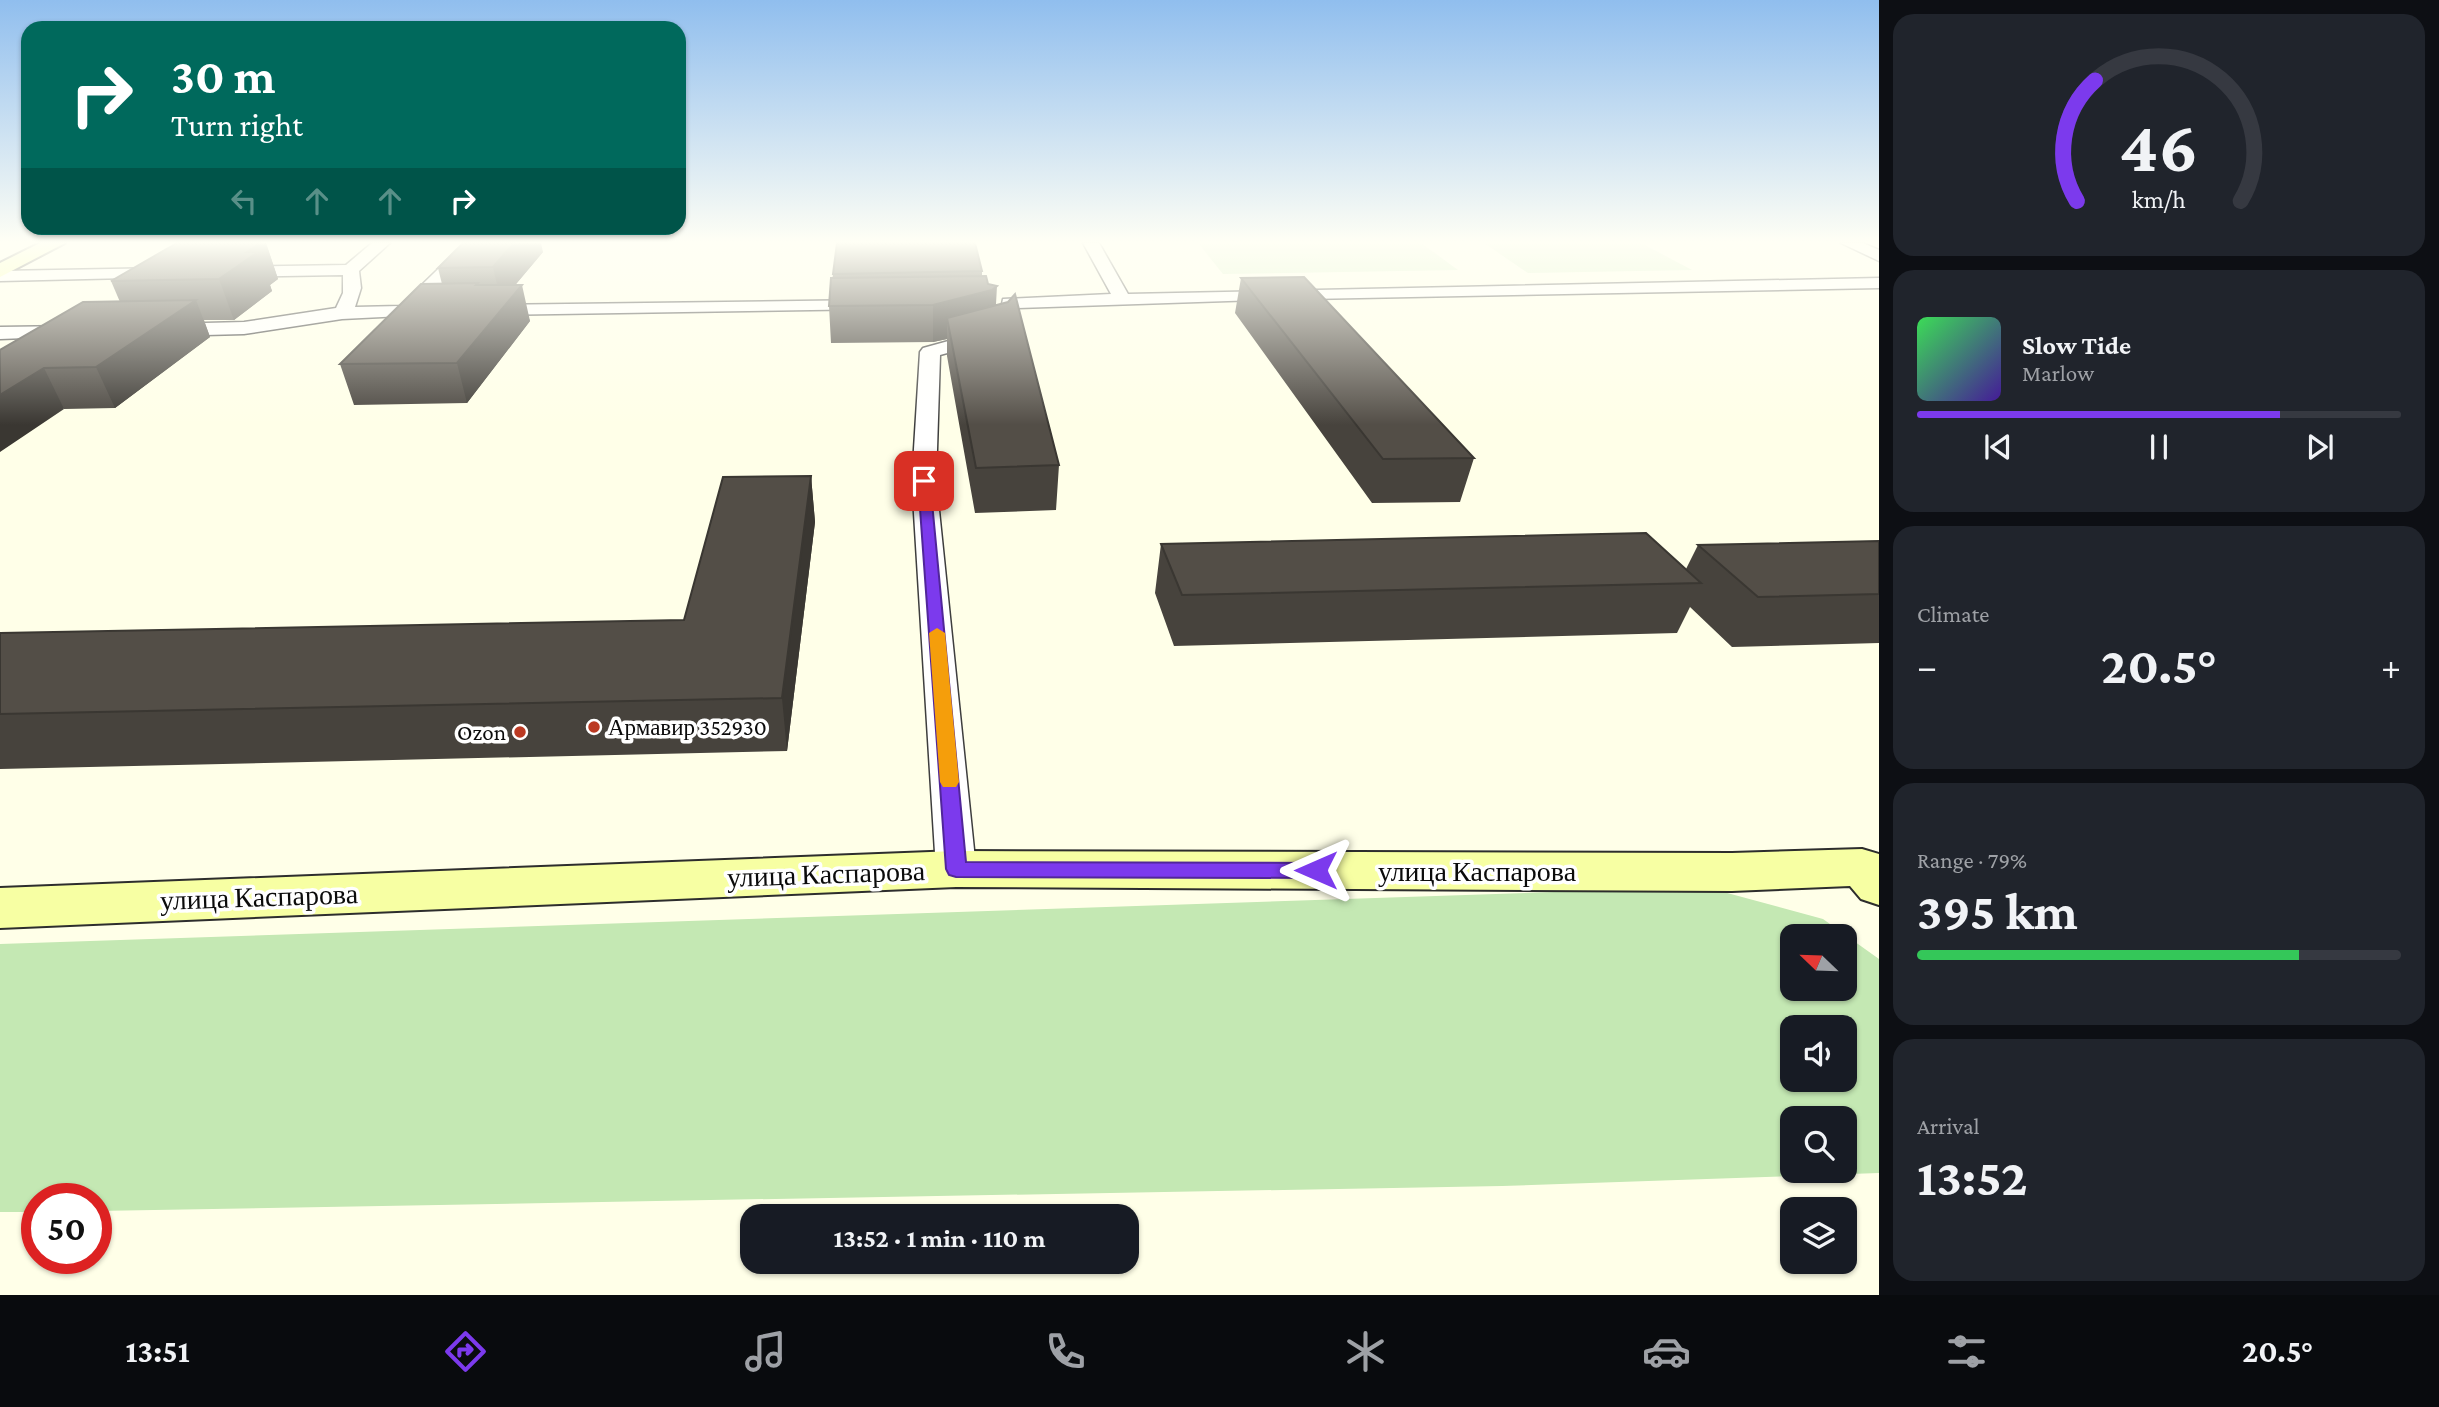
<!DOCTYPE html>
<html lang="en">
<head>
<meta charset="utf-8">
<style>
	:root { --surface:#171b24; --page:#20242c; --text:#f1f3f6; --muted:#9ea1a6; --line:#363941; --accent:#7c3aed }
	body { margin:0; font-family:"Crimson Pro",serif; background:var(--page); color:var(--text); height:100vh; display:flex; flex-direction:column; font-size:26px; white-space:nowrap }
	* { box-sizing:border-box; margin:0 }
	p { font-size:23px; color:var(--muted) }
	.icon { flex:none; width:38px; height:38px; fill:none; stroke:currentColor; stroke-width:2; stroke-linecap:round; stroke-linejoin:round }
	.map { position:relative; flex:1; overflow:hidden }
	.details { display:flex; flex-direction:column; gap:14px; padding:14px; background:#0d0f14; width:560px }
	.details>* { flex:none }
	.top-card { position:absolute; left:21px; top:21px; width:665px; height:214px; border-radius:21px; box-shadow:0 2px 5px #0004; background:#00695c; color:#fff; overflow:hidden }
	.needle { width:46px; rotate:293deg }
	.tools { position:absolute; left:1780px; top:924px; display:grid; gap:14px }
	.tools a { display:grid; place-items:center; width:77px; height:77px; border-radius:14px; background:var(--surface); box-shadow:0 2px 5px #0004; font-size:35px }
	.speed { position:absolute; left:21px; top:1183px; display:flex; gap:14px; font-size:35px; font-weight:700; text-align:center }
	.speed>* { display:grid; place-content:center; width:91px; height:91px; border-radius:50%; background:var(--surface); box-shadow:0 2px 5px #0004; line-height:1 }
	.speed .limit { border:10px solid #d22; background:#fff; color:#111 }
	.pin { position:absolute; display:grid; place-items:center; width:60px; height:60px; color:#fff; margin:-30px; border-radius:14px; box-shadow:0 4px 10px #0006 }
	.me { position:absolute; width:77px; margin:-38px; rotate:270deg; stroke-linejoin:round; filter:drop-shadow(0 0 5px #0008) }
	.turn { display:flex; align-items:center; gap:24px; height:147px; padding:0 35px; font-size:32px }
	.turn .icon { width:91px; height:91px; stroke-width:2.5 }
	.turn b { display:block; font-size:49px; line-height:60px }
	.lanes { display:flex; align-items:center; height:66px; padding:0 35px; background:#0003; justify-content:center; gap:35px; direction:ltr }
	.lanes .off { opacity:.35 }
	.big { font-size:52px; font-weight:700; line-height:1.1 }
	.details .card { flex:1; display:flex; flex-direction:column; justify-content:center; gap:10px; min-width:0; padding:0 24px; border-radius:21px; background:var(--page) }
	.details .dial { align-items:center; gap:0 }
	.dial svg { height:182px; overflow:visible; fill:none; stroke:var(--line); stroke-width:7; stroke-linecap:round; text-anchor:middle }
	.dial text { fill:var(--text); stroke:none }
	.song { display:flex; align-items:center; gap:21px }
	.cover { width:84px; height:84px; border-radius:10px; background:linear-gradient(135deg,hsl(130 70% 55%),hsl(260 70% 35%)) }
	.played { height:7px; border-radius:4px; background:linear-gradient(90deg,var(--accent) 75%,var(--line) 75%) }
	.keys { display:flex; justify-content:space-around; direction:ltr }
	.heat { display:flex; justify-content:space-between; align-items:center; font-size:38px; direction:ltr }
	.charge { height:10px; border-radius:5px; background:linear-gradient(90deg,#34c759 79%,var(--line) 0) }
	.trip { position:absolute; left:740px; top:1204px; width:399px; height:70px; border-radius:21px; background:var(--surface); box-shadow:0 2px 5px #0004; font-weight:700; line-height:70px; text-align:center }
	.tabs { display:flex; height:112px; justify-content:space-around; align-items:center; background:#090b0e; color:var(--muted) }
	.tabs .icon { width:49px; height:49px }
	.tabs .current { color:var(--accent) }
	.tabs b { font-size:32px; color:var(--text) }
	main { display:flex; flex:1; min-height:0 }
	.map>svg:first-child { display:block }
	.green { fill:#c4e8b3; fill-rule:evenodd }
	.pitch { fill:#d8f0c4 }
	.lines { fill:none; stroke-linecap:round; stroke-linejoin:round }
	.service-casing { stroke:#3e3e3e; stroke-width:3 }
	.secondary-casing { stroke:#2d2d2d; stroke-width:4 }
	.service { fill:#fff; fill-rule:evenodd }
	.secondary { fill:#f7ffa3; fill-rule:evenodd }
	.wall { fill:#47433d }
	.shaded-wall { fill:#3a3732 }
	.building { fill:#534e47; stroke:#3a3732; stroke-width:2 }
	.route { fill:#7c3aed; stroke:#51269a; stroke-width:2 }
	.slow { fill:#f59e0b }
	.poi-dot { fill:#bb3a23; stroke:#fff; stroke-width:2.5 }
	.labels { text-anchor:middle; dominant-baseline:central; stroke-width:7; stroke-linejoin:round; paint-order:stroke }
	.poi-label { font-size:23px; fill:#0b0b0b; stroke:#fff; text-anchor:start }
	.near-street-label { font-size:28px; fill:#0b0b0b; stroke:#fff }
</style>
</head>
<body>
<main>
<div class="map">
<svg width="1879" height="1295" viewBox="0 0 1879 1295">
	<rect width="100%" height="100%" fill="#ffffe8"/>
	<path class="green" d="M 1705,887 L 1823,919 L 1879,959 L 1879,1173 L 1502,1186 L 96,1211 L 96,1199 L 37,1199 L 37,1212 L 0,1212 L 0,944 ZM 1792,936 L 1844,936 L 1844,989 L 1792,989 ZM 1792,1027 L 1844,1027 L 1844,1080 L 1792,1080 ZM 1792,1118 L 1844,1118 L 1844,1171 L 1792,1171 Z"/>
	<path class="pitch" d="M 1198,243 L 1421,243 L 1458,270 L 1223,274 Z
		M 1484,243 L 1641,243 L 1692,270 L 1528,273 Z"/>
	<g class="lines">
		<g class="service-casing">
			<path id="service" d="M 372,243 L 390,243 L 359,271 L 361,288 L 355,307 L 400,306 L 465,243 L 483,243 L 421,305 L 443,306 L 446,310 L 443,314 L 342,319 L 244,334 L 166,336 L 156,330 L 166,324 L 244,322 L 336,308 L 343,293 L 343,275 L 232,277 L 224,272 L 232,267 L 346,265 Z
				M 1083,243 L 1099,243 L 1128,294 L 1879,278 L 1879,288 L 1258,300 L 1018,308 L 1016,324 L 1006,337 L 940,355 L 936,481 L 976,869 L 970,880 L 956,884 L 942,880 L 936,869 L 912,481 L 920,352 L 923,348 L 992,329 L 998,323 L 1003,299 L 1111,294 Z
				M 1841,243 L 1863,243 L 1879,250 L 1879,261 Z
				M 166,268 L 174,273 L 172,277 L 0,281 L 0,271 Z
				M 871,300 L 880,305 L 877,309 L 485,315 L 476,310 L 485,305 Z
				M 72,326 L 79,328 L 82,332 L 79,336 L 0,339 L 0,327 Z"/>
		</g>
		<g class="secondary-casing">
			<path id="secondary" d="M 40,243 L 65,243 L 0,277 L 0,263 Z
				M 1862,849 L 1879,854 L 1879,905 L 1861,899 L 1850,886 L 1732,891 L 956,887 L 0,928 L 0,888 L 956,851 L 1732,853 Z"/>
		</g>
		<use href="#service" class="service"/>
		<use href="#secondary" class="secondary"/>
	</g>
	<path class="wall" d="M 177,243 L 266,243 L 278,279 L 270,285 L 272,291 L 234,320 L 204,320 L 210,337 L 115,408 L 64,409 L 0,350 L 120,302 L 111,281 Z
		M 543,252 L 515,285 L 530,321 L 467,403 L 354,405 L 340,364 L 442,284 L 438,268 Z
		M 982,271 L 982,276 L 988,284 L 1059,465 L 1056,510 L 975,513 L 947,356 L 947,339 L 933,342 L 831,343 L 829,306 L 833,274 Z
		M 1241,278 L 1474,458 L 1460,502 L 1372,503 L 1235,313 Z
		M 811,476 L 815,522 L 787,751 L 0,769 L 0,633 L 684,620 Z
		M 1879,541 L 1879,643 L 1732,647 L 1690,607 L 1677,633 L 1174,646 L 1155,593 L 1161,544 L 1686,569 L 1698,545 Z"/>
	<path class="shaded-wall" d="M 260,243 L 266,243 L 278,279 L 270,285 L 272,291 L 234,320 L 219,279 L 247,252 Z
		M 514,243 L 541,243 L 543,252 L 501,302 L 493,267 Z
		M 522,285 L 530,321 L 467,403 L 457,363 Z
		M 997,286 L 995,322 L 947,318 L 947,339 L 933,342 L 933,305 Z
		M 196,300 L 210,337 L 115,408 L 96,367 Z
		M 44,368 L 64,409 L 0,452 L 0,395 Z
		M 811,476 L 815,522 L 787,751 L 782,698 Z"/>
	<path class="building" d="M 177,243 L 260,243 L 247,252 L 258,252 L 219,279 L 111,281 Z
		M 463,243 L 514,243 L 493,267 L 438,268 Z
		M 837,243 L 975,243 L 982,271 L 833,274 Z
		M 986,276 L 988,284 L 997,286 L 992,290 L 933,305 L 829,306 L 831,278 Z
		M 1304,277 L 1474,458 L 1383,459 L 1241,278 Z
		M 478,283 L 476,285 L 522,285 L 457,363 L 340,364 L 421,284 Z
		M 1015,294 L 1059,465 L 976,468 L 947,318 L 1008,302 Z
		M 196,300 L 96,367 L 44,368 L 0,395 L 0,350 L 83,302 Z
		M 811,476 L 782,698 L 0,714 L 0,633 L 684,620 L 723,477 Z
		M 1646,533 L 1701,583 L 1182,595 L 1161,544 Z
		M 1879,541 L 1879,594 L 1758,597 L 1698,545 Z"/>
	<linearGradient id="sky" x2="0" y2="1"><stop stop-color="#90beee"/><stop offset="0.57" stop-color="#fffff5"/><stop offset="1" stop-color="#fffff5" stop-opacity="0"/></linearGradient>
	<rect width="1879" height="425" fill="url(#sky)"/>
	<path class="route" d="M 924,477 L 930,481 L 966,862 L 1316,863 L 1324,865 L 1327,870 L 1324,876 L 1316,878 L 956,877 L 949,875 L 946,869 L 918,481 Z"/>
	<path class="slow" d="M 937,628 L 945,633 L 959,782 L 956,787 L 943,787 L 940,782 L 929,633 Z"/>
	<g class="poi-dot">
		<circle cx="594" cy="727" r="7"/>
		<circle cx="520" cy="732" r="7"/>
	</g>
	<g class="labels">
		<g class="poi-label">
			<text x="608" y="727">Армавир 352930</text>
			<text x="506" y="732" text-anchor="end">Ozon</text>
		</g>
		<g class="near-street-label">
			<text x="1477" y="871">улица Каспарова</text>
			<text transform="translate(826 874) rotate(-2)">улица Каспарова</text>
			<text transform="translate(259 897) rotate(-2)">улица Каспарова</text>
		</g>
	</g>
</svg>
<div class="tools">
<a><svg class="needle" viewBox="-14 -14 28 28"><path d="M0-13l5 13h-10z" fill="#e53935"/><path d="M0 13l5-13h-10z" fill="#9ea1a6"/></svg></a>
<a><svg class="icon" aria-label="sound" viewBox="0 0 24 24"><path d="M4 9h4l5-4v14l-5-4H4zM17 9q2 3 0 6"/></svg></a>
<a><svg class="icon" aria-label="search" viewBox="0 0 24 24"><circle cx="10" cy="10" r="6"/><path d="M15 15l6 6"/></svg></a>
<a><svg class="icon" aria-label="layers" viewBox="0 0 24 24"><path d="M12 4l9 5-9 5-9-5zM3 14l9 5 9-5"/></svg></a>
</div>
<div class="speed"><div class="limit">50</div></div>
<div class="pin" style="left:924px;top:481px;background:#d93025"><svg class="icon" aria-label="arrive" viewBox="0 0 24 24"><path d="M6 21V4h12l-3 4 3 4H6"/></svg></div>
<svg class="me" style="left:1316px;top:870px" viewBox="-20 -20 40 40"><path d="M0-17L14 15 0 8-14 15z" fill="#7c3aed" stroke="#fff" stroke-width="4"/></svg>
<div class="trip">13:52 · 1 min · 110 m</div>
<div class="top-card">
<div class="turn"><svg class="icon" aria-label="right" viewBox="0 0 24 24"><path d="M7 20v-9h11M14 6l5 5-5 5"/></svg><div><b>30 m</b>Turn right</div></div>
<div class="lanes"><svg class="icon off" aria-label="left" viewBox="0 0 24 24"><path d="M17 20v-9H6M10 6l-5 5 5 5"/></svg><svg class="icon off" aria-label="ahead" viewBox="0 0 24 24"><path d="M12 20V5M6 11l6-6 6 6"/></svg><svg class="icon off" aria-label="ahead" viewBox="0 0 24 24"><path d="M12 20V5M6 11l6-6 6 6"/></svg><svg class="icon" aria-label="right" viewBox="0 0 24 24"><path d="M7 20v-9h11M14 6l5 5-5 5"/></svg></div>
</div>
</div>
<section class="details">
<div class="card dial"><svg viewBox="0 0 100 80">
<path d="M14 69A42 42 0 1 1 86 69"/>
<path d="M14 69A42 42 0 0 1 22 16" stroke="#7c3aed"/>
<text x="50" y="56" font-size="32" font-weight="700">46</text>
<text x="50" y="72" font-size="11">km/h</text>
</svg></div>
<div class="card">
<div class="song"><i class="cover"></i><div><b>Slow Tide</b><p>Marlow</p></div></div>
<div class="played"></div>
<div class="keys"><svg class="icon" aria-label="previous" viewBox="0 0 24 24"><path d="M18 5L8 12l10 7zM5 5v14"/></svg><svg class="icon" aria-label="pause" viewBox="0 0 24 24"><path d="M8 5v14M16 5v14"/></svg><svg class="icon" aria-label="next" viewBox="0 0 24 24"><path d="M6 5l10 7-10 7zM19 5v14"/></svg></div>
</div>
<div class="card"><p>Climate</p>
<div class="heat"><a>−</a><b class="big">20.5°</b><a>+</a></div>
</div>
<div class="card"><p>Range · 79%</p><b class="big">395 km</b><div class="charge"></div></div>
<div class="card"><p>Arrival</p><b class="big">13:52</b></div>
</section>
</main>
<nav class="tabs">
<b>13:51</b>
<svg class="icon current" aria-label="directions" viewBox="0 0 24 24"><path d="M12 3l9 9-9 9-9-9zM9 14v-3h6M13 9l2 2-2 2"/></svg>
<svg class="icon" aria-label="music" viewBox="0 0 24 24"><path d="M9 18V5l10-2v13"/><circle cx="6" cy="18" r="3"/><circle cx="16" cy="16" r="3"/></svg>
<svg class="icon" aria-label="phone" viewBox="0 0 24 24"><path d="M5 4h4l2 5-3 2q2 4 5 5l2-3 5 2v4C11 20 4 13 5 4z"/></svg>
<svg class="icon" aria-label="climate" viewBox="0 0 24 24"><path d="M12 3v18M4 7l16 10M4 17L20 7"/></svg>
<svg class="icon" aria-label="car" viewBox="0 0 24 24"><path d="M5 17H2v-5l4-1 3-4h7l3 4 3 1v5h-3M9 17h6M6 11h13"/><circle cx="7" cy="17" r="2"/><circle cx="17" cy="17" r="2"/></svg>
<svg class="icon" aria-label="filters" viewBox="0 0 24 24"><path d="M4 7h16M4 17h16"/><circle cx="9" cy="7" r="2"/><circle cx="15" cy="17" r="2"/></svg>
<b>20.5°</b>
</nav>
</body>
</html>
